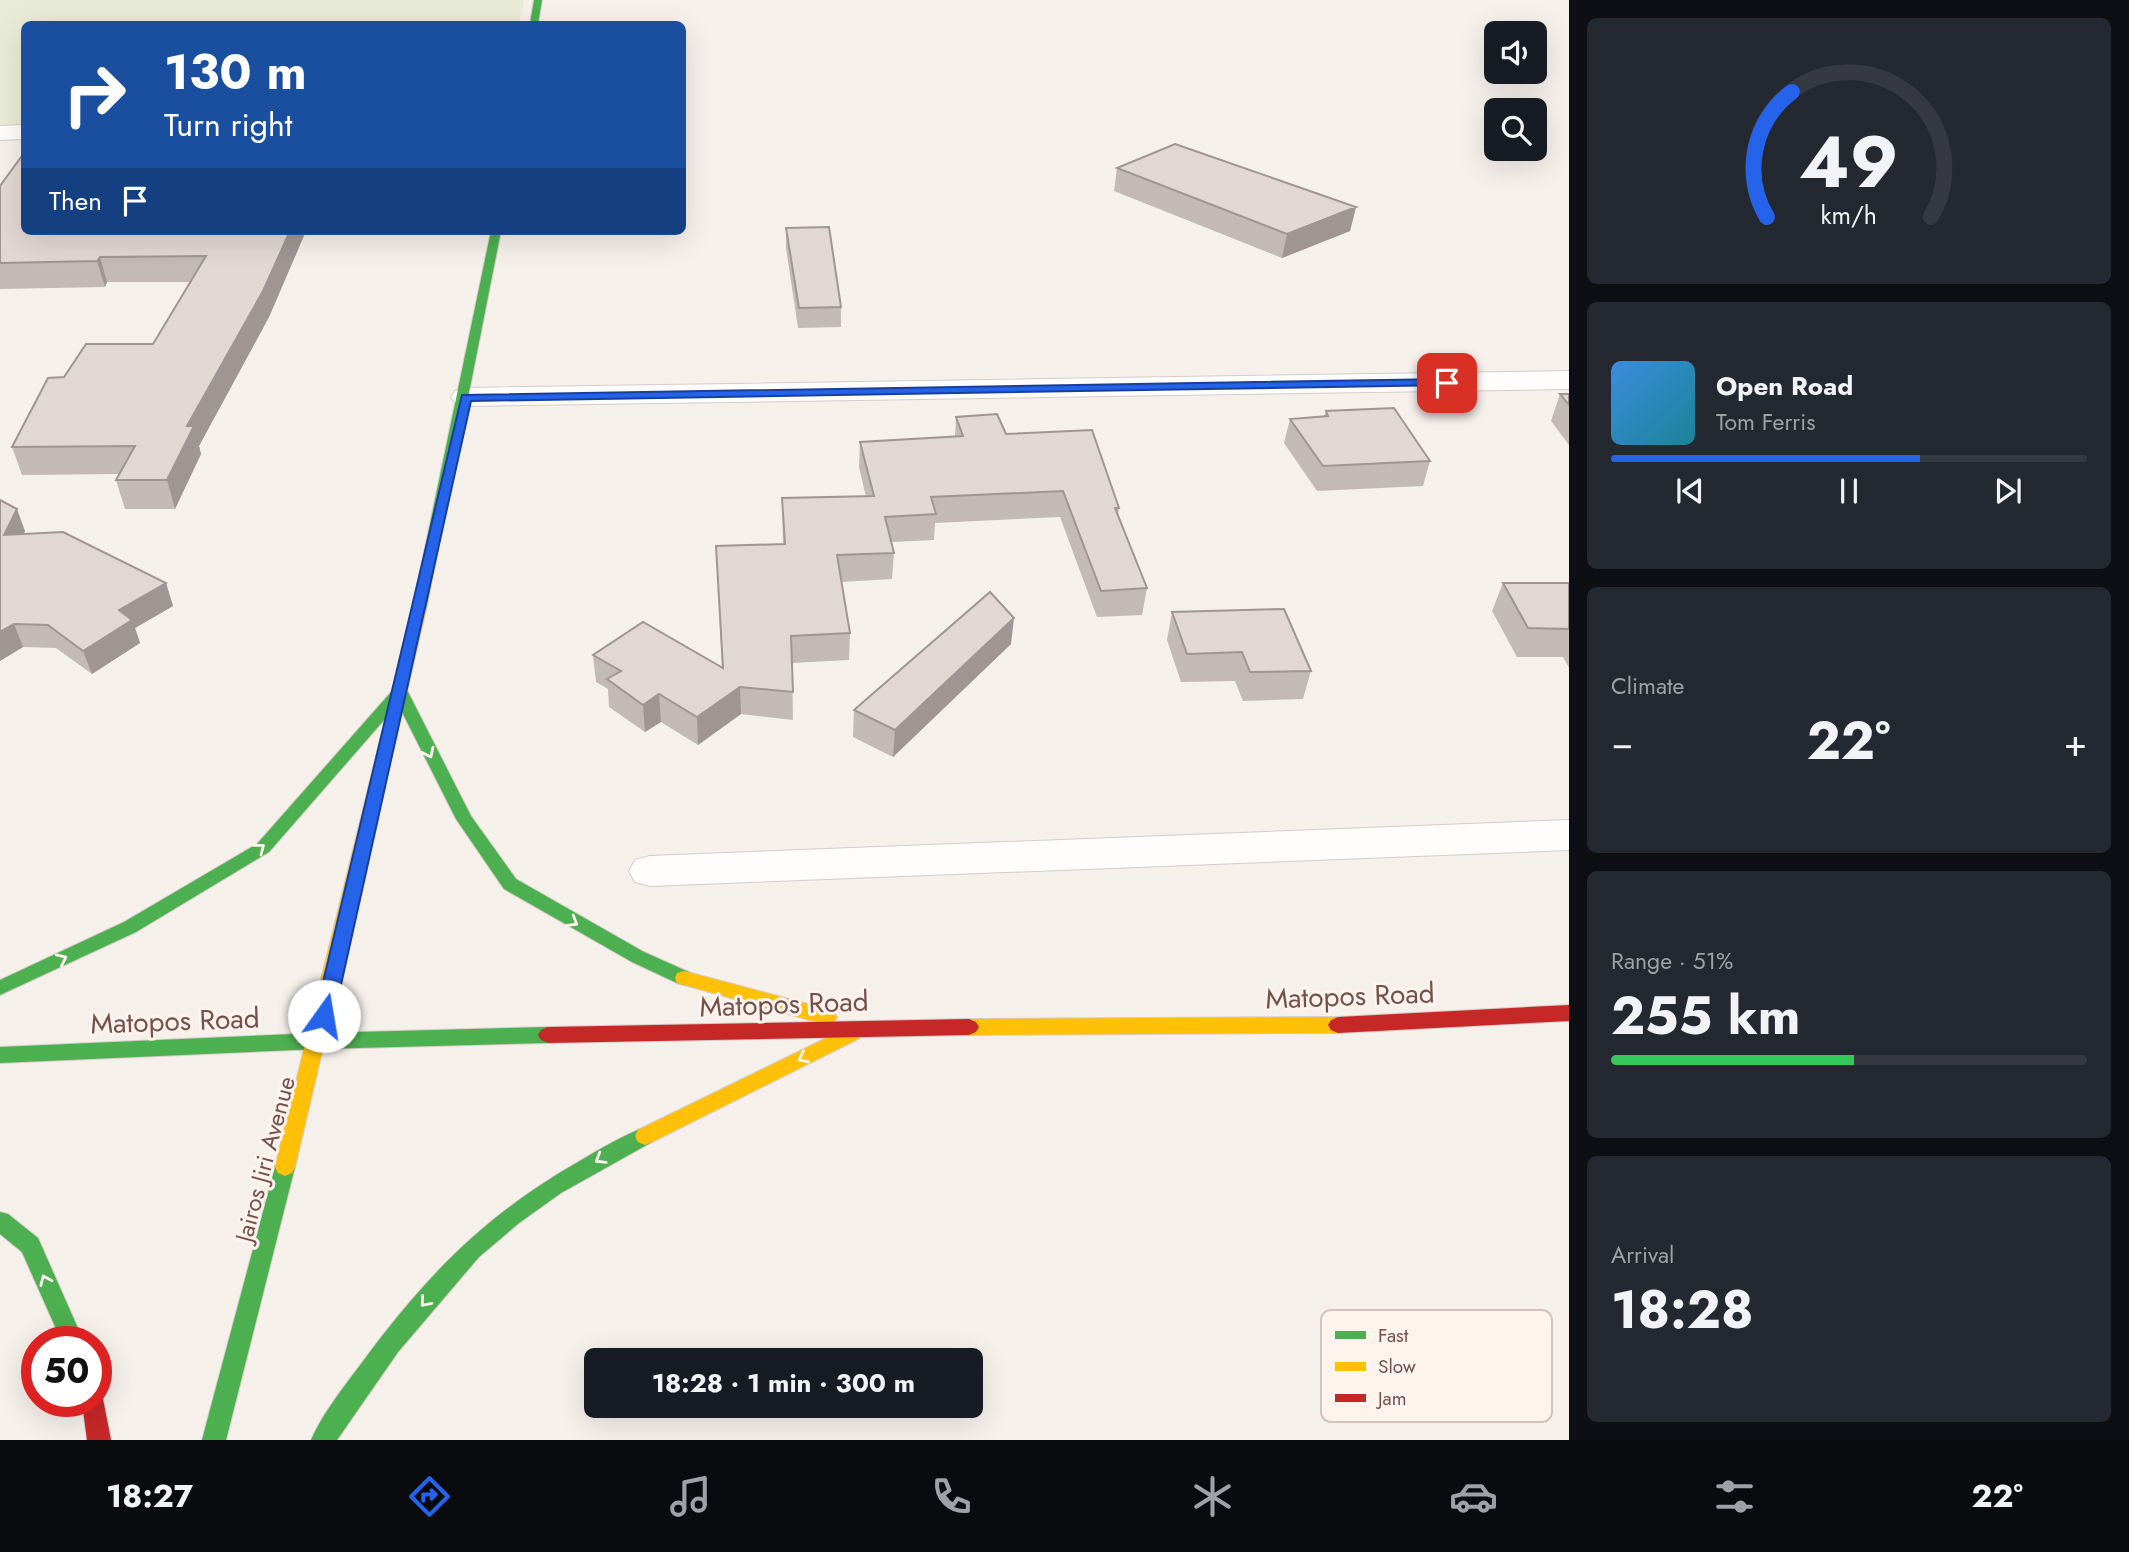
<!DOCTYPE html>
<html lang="en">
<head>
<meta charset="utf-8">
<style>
	:root { --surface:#171b24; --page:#242831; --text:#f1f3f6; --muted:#9ea1a6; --line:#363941; --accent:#2563eb }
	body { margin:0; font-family:Jost,sans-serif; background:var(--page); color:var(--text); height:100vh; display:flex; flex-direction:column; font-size:26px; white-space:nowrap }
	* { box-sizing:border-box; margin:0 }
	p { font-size:23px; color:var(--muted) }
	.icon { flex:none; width:38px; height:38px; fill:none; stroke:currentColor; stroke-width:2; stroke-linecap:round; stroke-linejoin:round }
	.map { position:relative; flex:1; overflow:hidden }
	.drawer { display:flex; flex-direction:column; gap:18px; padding:18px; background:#0d0f14; width:560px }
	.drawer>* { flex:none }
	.top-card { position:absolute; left:21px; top:21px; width:665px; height:214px; border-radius:10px; box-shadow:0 7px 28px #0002; background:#1a4fa0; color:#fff; overflow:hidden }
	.fabs { position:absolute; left:1484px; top:21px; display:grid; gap:14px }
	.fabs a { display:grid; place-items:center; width:63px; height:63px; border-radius:10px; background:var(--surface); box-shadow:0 7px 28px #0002; font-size:35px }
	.speed { position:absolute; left:21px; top:1326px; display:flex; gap:14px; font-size:35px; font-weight:700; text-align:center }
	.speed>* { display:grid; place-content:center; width:91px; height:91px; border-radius:50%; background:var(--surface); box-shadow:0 7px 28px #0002; line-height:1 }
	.speed .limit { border:10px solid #d22; background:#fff; color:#111 }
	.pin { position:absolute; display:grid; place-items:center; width:60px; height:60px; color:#fff; margin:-30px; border-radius:14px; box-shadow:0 4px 10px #0006 }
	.me { position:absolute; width:77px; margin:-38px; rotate:13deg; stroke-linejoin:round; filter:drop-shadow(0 0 5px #0008) }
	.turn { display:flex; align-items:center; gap:24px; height:147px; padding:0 28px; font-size:32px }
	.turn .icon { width:91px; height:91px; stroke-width:2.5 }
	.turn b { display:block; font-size:49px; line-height:60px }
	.then { display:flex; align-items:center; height:66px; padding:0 28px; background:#0003; gap:14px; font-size:26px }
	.big { font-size:52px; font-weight:700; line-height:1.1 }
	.drawer .tile { flex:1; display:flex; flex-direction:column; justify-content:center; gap:10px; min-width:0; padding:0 24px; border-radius:10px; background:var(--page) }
	.drawer .dial { align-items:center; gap:0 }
	.dial svg { height:182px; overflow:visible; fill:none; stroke:var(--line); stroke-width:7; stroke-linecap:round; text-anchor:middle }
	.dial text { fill:var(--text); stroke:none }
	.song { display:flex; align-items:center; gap:21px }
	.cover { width:84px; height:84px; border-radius:10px; background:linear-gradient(135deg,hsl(210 70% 55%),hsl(190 70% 35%)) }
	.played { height:7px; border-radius:4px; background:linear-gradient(90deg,var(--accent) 65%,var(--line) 65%) }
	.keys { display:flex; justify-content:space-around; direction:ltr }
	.heat { display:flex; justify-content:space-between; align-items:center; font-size:38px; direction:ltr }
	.charge { height:10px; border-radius:5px; background:linear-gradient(90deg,#34c759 51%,var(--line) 0) }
	.trip { position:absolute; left:584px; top:1348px; width:399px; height:70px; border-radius:10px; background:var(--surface); box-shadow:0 7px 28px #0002; font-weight:700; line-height:70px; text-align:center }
	.menu { display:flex; height:112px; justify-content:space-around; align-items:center; background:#090b0e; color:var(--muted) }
	.menu .icon { width:49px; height:49px }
	.menu .on { color:var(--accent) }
	.menu b { font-size:32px; color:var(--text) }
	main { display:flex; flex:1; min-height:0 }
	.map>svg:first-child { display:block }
	.green { fill:#e8ecd7 }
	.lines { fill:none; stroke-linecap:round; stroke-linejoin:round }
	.street-casing { stroke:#d5ccc9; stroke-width:2 }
	.fast-casing { stroke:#d7ccc9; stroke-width:2 }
	.slow-casing { stroke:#d7ccc9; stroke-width:2 }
	.jam-casing { stroke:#d7ccc9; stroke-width:2 }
	.street { fill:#fefdfc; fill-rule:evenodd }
	.fast { fill:#4caf50; fill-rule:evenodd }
	.slow { fill:#ffc107; fill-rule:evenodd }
	.jam { fill:#c62828; fill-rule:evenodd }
	.wall { fill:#c3b9b5 }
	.shaded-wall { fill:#9f9694 }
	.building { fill:#e3d7d3; stroke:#9f9694; stroke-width:2 }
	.oneway { stroke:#fef3ed }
	.route { fill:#2563eb; stroke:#184099; stroke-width:2 }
	.labels { text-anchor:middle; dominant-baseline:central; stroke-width:6; stroke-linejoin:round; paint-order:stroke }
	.street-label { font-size:24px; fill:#74514d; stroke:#fef3ed }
	.near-street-label { font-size:28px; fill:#74514d; stroke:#fef3ed }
	.key { fill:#fef3ed; stroke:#d5c2bd; stroke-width:2 }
	.key-label { font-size:19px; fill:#74514d }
</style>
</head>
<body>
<main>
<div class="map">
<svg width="1569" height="1440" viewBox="0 0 1569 1440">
	<rect width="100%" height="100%" fill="#f6f0eb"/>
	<path class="green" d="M 0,0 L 524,0 L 519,24 L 24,24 L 24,127 L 0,128 Z"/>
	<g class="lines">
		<g class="street-casing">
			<path id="street" d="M 24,125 L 24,139 L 0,140 L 0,126 Z
				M 1569,371 L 1569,389 L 466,406 L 455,403 L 451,397 L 455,391 L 466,388 Z
				M 1569,820 L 1569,850 L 650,886 L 635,882 L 629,871 L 635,860 L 650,856 Z"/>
		</g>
		<g class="fast-casing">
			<path id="fast" d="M 534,0 L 542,0 L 538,24 L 530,24 Z
				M 491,231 L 501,231 L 426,610 L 419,614 L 412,610 Z
				M 400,687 L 408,692 L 471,816 L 516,879 L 644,952 L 691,973 L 693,978 L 691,983 L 684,985 L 677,983 L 632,962 L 504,889 L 456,819 L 398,704 L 269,852 L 136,932 L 0,995 L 0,980 L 124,922 L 257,844 L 392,691 Z
				M 548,1027 L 555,1030 L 558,1035 L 555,1040 L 548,1043 L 319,1049 L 0,1063 L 0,1047 L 319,1033 Z
				M 645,1127 L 652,1130 L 655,1136 L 652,1142 L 561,1193 L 519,1223 L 479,1257 L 398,1352 L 337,1440 L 311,1440 C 323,1413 343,1388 361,1364 C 424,1278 485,1215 578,1162 C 600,1149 622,1136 645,1127 Z
				M 285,1158 L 292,1161 L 295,1167 L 226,1440 L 202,1440 L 275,1167 L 278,1161 Z
				M 0,1212 L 8,1214 L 38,1238 L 84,1342 L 62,1342 L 22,1252 L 0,1234 Z"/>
		</g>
		<g class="slow-casing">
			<path id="slow" d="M 419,606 L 426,610 L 295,1167 L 292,1173 L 285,1176 L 278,1173 L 275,1167 L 412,610 Z
				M 684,971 L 827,1009 L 834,1012 L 837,1017 L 834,1022 L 827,1025 L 677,983 L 675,978 L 677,973 Z
				M 1338,1017 L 1345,1020 L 1348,1025 L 1345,1030 L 1338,1033 L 969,1035 L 962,1032 L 959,1027 L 962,1022 L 969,1019 Z
				M 853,1025 L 860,1028 L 863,1033 L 860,1038 L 652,1142 L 645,1145 L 638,1142 L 635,1136 L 638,1130 Z"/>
		</g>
		<g class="jam-casing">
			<path id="jam" d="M 1569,1005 L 1569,1021 L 1338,1033 L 1331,1030 L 1328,1025 L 1331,1020 L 1338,1017 Z
				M 969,1019 L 976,1022 L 979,1027 L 976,1032 L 969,1035 L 548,1043 L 541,1040 L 538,1035 L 541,1030 L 548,1027 Z
				M 96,1392 L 102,1394 L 111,1440 L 87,1440 L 82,1402 L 96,1402 Z"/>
		</g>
		<use href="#street" class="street"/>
		<use href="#fast" class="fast"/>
		<use href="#slow" class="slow"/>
		<use href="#jam" class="jam"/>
	</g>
	<path class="wall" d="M 1117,168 L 1356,207 L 1350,231 L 1282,258 L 1114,191 Z
		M 0,186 L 306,231 L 269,317 L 199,446 L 201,454 L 175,509 L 125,509 L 116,480 L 119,474 L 22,475 L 12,447 L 64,377 L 153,344 L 191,282 L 107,282 L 105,287 L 0,289 Z
		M 786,228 L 841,307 L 841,327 L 798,328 L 786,248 Z
		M 1560,394 L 1569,394 L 1569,445 L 1551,421 Z
		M 1326,411 L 1430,461 L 1423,486 L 1317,491 L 1284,443 L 1290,419 L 1324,416 Z
		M 956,417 L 1006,434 L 1119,508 L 1118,516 L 1147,588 L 1142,615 L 1097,617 L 1060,517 L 935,523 L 934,540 L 891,542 L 894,553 L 892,579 L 841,582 L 850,633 L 849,660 L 792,663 L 793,720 L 741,714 L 698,745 L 661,722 L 645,732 L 609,707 L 608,689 L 596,682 L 593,655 L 722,668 L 716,546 L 783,544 L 782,498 L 866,497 L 859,467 L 860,442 L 955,436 Z
		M 0,500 L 25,531 L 24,534 L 166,583 L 173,606 L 135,628 L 140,643 L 92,674 L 56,648 L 23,647 L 0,661 Z
		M 1503,583 L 1569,583 L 1569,668 L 1563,657 L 1517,657 L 1492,611 Z
		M 1172,612 L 1311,671 L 1303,699 L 1243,701 L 1235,681 L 1181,682 L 1167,640 Z
		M 1011,644 L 893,757 L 853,737 L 854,710 Z"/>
	<path class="shaded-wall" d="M 1356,207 L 1350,231 L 1282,258 L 1287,234 Z
		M 290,231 L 306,231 L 269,317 L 199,446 L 201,454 L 175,509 L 167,480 L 187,426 Z
		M 100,257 L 107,282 L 105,287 L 97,261 Z
		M 17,509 L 25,531 L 12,557 L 4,535 Z
		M 166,583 L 173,606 L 135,628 L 140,643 L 92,674 L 83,651 L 119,610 Z
		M 1014,618 L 1011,644 L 893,757 L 895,730 Z
		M 14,624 L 23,647 L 0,661 L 0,632 Z
		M 740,687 L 741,714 L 698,745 L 697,717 Z
		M 659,694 L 661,722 L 645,732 L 643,705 Z"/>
	<path class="building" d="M 1175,144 L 1356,207 L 1287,234 L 1117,168 Z
		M 24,153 L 24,231 L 290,231 L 263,291 L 187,426 L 194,426 L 167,480 L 116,480 L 135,446 L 12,447 L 48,378 L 64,377 L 86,344 L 153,344 L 206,256 L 100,257 L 97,261 L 0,263 L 0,186 Z
		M 829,227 L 841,307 L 799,308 L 786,228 Z
		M 1560,394 L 1569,394 L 1569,405 Z
		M 1394,408 L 1430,461 L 1323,466 L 1290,419 L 1328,416 L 1326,411 Z
		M 997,414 L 1006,434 L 1092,430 L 1119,508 L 1115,508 L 1147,588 L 1101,591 L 1063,491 L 931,497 L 936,514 L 885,517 L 894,553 L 837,555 L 850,633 L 791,636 L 793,692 L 740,687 L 697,717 L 659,694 L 643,705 L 607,679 L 621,671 L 593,655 L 643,622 L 723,668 L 716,546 L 785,544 L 782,498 L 874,496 L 860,442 L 963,436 L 956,417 Z
		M 0,500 L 17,509 L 4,535 L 63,532 L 166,583 L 119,610 L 132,620 L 83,651 L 48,625 L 14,624 L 0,632 Z
		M 1503,583 L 1569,583 L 1569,629 L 1528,628 Z
		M 990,592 L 1014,618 L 895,730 L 854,710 Z
		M 1284,609 L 1311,671 L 1250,672 L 1242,652 L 1187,654 L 1172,612 Z"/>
	<defs><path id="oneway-chevron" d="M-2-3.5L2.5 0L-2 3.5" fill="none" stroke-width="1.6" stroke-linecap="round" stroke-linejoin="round" transform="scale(1.75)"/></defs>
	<g class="oneway">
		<use href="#oneway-chevron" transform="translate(429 753) rotate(64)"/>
		<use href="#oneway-chevron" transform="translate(260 848) rotate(-38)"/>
		<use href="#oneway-chevron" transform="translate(573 922) rotate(31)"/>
		<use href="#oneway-chevron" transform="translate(62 959) rotate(-25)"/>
		<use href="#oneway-chevron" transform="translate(803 1058) rotate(154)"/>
		<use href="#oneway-chevron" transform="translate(600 1159) rotate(149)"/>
		<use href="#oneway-chevron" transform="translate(45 1280) rotate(-114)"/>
		<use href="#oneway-chevron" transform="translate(425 1302) rotate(131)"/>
	</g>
	<path class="route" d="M 1447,379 L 1453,383 L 1451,385 L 471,401 L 334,1016 L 331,1021 L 324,1024 L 318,1021 L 315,1016 L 462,395 Z"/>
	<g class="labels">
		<g class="street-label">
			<text transform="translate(265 1159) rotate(-75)">Jairos Jiri Avenue</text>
		</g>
		<g class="near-street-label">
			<text transform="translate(1350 996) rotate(-2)">Matopos Road</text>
			<text transform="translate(784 1004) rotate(-2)">Matopos Road</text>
			<text transform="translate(175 1021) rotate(-2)">Matopos Road</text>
		</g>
	</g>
	<rect x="1321" y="1310" width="231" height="112" rx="10" class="key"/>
	<rect x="1335" y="1331" width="31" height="8" fill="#4caf50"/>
	<rect x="1335" y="1362" width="31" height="9" fill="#ffc107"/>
	<rect x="1335" y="1394" width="31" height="8" fill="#c62828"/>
	<g class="key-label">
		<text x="1378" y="1342">Fast</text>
		<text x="1378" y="1373">Slow</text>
		<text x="1378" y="1405">Jam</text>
	</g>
</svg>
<div class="fabs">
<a><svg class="icon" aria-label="sound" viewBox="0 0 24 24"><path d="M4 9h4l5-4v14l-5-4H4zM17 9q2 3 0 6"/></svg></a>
<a><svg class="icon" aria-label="search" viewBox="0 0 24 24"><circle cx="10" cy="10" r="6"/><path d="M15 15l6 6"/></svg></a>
</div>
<div class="speed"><div class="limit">50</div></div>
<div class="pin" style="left:1447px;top:383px;background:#d93025"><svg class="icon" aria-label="arrive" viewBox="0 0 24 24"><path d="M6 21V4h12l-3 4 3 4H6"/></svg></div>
<svg class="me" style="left:324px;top:1016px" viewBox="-20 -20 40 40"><circle r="19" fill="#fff"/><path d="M0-13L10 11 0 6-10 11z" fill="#2563eb"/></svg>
<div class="trip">18:28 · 1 min · 300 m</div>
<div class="top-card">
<div class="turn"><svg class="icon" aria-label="right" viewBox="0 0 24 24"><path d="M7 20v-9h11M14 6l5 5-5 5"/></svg><div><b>130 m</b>Turn right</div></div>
<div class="then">Then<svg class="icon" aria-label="arrive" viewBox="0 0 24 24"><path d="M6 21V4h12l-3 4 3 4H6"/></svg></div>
</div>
</div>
<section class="drawer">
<div class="tile dial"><svg viewBox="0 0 100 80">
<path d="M14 69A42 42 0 1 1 86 69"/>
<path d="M14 69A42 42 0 0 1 25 14" stroke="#2563eb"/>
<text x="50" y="56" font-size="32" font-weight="700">49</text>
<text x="50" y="72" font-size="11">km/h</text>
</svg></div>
<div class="tile">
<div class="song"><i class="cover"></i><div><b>Open Road</b><p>Tom Ferris</p></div></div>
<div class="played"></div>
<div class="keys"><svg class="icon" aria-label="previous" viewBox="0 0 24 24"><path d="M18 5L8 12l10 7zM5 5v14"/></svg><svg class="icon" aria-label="pause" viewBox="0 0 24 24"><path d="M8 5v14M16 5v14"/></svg><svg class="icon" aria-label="next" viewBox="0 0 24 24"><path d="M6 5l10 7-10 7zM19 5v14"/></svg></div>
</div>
<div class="tile"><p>Climate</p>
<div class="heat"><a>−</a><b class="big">22°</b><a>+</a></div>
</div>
<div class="tile"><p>Range · 51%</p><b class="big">255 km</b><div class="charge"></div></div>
<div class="tile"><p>Arrival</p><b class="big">18:28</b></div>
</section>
</main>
<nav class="menu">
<b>18:27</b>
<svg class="icon on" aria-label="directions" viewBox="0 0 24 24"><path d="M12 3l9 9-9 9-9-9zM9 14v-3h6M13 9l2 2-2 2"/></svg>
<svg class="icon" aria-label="music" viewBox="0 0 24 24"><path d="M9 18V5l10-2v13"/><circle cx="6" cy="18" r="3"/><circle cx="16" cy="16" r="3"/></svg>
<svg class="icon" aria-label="phone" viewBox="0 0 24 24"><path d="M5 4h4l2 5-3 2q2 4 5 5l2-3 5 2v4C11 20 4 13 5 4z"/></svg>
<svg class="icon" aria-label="climate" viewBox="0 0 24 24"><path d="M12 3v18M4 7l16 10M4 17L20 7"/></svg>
<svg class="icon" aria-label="car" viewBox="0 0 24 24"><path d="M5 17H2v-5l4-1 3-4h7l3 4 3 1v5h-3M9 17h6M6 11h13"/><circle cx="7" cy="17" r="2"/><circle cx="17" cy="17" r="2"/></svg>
<svg class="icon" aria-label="filters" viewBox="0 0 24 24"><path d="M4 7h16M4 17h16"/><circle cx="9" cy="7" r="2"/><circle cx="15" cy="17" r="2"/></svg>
<b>22°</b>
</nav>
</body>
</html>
